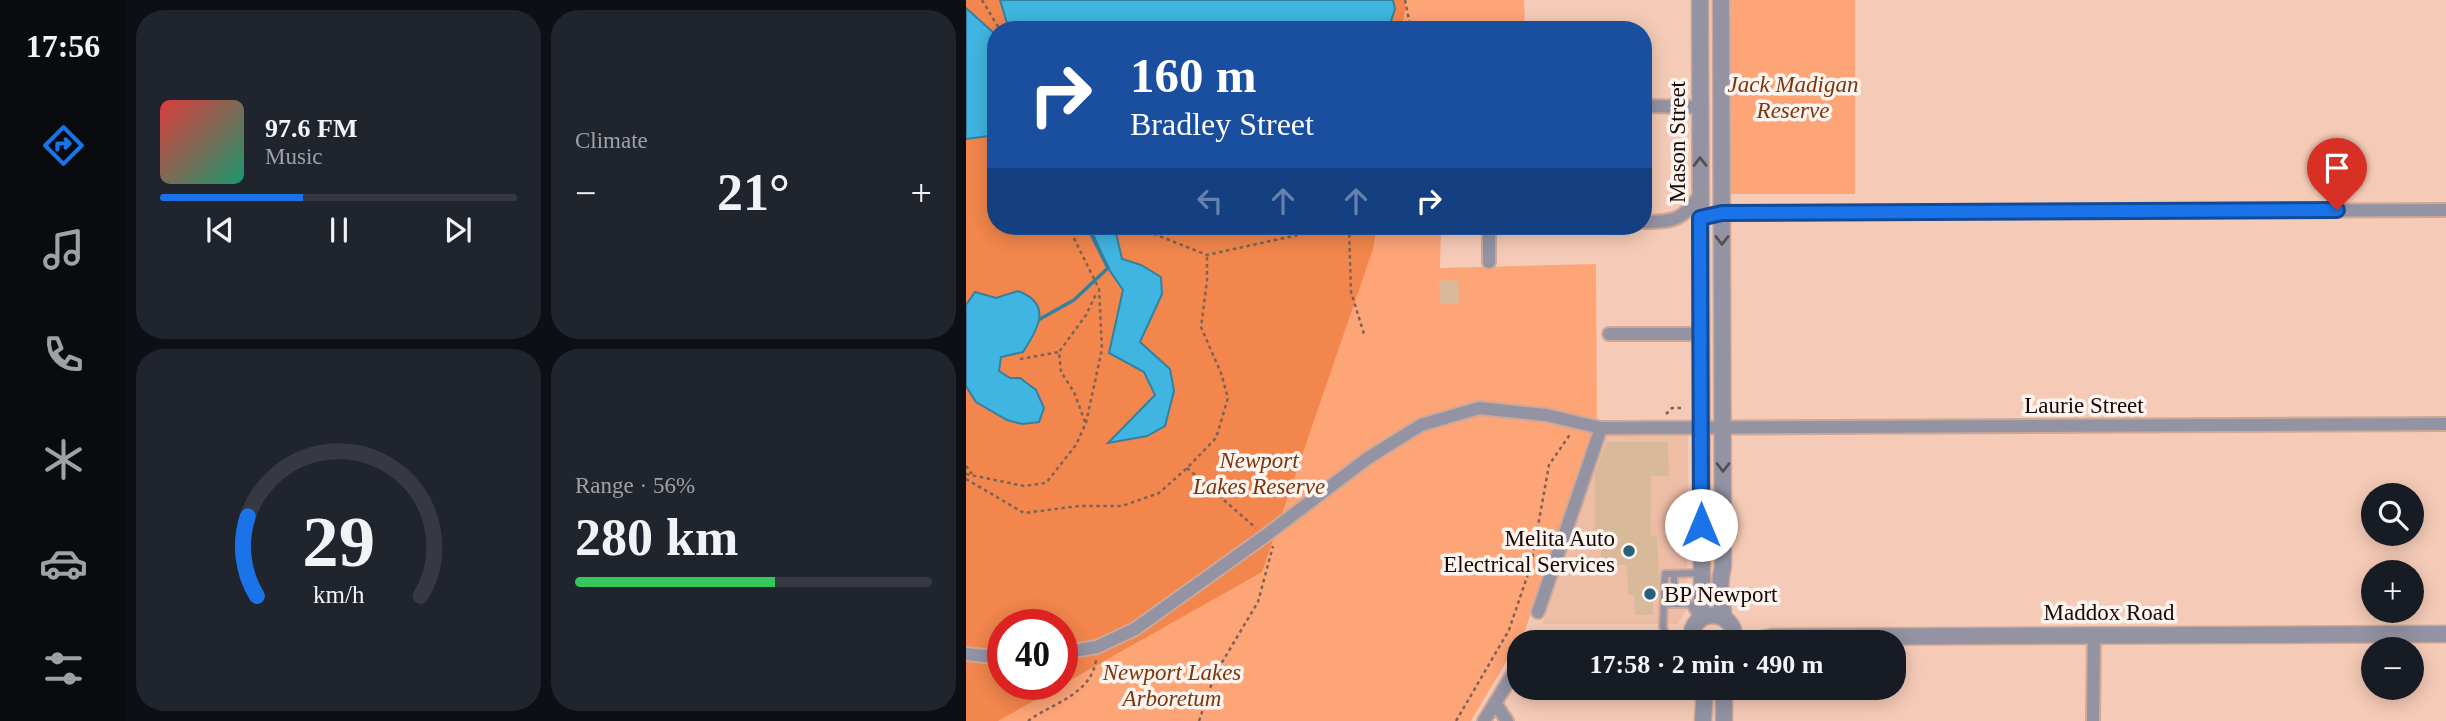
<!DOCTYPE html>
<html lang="en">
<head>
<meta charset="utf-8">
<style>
	:root { --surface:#171b24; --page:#20242c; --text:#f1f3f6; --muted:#9ea1a6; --line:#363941; --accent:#1a73e8 }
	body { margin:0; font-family:"Times New Roman",serif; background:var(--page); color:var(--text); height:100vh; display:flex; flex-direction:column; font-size:26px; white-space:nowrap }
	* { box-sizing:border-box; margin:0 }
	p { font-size:23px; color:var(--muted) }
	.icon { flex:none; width:38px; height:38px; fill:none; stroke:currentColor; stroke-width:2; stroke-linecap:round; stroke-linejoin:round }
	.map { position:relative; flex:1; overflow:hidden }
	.drawer { display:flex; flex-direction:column; gap:10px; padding:10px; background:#0d0f14; width:840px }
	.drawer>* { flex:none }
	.top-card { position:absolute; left:21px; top:21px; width:665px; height:214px; border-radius:28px; box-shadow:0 4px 18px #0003; background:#1a4fa0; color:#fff; overflow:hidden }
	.fabs { position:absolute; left:1395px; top:483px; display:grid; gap:14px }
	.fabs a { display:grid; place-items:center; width:63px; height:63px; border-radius:50%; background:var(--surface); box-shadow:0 4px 18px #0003; font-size:35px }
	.speed { position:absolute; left:21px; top:609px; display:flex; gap:14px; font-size:35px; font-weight:700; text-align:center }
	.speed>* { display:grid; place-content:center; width:91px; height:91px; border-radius:50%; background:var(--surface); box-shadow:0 4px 18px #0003; line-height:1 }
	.speed .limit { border:10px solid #d22; background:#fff; color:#111 }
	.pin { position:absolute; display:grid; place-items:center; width:60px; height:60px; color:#fff; margin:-72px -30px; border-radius:50% 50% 50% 0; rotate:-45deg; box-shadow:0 0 7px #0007 }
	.pin .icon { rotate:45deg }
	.me { position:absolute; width:77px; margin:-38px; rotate:0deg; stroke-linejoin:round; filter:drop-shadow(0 0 5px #0008) }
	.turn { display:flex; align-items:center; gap:24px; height:147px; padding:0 28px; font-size:32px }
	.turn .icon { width:91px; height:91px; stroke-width:2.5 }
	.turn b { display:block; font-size:49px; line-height:60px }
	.lanes { display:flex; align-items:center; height:66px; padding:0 28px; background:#0003; justify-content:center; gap:35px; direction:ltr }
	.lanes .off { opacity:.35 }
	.big { font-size:52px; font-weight:700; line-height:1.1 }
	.drawer .tile { flex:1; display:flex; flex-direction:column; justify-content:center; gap:10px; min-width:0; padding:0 24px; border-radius:28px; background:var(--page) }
	.drawer .dial { align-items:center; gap:0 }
	.dial svg { height:182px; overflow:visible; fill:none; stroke:var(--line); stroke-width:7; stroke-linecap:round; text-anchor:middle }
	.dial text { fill:var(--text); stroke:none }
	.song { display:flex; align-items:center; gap:21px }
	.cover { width:84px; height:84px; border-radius:10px; background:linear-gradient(135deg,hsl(0 70% 55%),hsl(160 70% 35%)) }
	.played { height:7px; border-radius:4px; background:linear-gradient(90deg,var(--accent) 40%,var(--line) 40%) }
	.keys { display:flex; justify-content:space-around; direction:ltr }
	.heat { display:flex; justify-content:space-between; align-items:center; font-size:38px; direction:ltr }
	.charge { height:10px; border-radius:5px; background:linear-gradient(90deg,#34c759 56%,var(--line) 0) }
	.drawer .tiles { flex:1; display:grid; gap:10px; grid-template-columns:repeat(2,1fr) }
	.trip { position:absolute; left:541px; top:630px; width:399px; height:70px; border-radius:28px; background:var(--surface); box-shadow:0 4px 18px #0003; font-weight:700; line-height:70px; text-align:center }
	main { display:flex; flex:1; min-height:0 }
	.menu { display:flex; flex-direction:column; width:126px; justify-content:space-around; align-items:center; background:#090b0e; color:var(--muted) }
	.menu .icon { width:49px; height:49px }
	.menu .selected { color:var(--accent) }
	.menu b { font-size:32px; color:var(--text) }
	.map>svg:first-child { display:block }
	.built { fill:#eebda6 }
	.green { fill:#fea578; fill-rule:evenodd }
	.forest { fill:#f2864c; fill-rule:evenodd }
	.water { fill:#40b5e1; stroke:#34819f; stroke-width:2 }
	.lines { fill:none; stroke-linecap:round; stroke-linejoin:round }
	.stream { stroke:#34819f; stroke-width:3.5 }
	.building { fill:#d8b99a }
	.service-casing { stroke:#cda897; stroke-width:10 }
	.minor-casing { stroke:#cda897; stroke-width:16 }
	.tertiary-casing { stroke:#cda897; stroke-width:19 }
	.path { stroke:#7d6357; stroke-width:2.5; stroke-dasharray:3.5 3.5; stroke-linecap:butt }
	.service { stroke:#9493a4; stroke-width:6 }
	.minor { stroke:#9493a4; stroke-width:12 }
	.tertiary { stroke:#9493a4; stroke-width:16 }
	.oneway { stroke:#564e54 }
	.route-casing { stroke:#114b97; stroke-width:18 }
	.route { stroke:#1a73e8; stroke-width:12 }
	.poi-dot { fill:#26627a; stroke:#fdf4f0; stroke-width:2.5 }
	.labels { text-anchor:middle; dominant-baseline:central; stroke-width:7; stroke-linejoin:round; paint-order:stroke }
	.park-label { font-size:23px; font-style:italic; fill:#7a360a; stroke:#fdf4f0 }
	.street-label { font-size:23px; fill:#170904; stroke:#fdf4f0 }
	.poi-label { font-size:23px; fill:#170904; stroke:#fdf4f0; text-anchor:end }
</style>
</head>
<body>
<main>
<nav class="menu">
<b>17:56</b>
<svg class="icon selected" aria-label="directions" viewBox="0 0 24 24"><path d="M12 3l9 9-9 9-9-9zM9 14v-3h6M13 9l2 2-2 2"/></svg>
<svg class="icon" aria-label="music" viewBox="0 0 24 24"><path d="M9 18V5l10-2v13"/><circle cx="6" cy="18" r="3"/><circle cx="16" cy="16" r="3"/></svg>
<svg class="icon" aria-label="phone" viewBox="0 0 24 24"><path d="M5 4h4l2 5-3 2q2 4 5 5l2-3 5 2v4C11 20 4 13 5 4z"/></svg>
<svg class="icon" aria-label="climate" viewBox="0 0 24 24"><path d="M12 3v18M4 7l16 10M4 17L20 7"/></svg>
<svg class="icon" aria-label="car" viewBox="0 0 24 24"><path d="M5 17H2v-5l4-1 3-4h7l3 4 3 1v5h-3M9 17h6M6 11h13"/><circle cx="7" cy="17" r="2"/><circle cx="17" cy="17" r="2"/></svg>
<svg class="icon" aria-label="filters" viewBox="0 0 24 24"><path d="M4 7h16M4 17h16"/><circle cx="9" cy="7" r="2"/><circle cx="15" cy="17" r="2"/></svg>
</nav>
<section class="drawer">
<div class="tiles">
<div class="tile">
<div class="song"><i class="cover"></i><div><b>97.6 FM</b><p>Music</p></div></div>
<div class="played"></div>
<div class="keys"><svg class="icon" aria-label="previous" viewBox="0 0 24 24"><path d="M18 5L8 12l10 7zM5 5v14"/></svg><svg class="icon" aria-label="pause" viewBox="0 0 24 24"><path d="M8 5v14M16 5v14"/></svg><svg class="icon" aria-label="next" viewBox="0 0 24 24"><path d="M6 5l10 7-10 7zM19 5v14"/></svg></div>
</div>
<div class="tile"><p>Climate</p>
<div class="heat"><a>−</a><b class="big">21°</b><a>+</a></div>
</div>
<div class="tile dial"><svg viewBox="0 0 100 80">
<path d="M14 69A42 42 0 1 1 86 69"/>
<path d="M14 69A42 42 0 0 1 10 34" stroke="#1a73e8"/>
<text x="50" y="56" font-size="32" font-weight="700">29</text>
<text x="50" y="72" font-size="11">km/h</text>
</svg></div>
<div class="tile"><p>Range · 56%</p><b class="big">280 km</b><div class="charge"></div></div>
</div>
</section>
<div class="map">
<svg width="1480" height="721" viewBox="0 0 1480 721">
	<rect width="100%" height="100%" fill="#f5cbb7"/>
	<path class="built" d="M 722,433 L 721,610 L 711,624 L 576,624 L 637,434 Z"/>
	<path class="green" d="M 0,0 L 558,0 L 559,30 L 30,30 L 30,226 L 475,226 L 474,268 L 630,264 L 631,429 L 559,630 L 505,721 L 0,721 ZM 37,625 L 96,625 L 96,684 L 37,684 Z
		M 764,0 L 889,0 L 889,194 L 765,194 Z"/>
	<path class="forest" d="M 0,0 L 440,0 L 436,30 L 30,30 L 30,226 L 411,226 L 407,249 L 296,572 L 32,721 L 0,721 ZM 37,625 L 96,625 L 96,684 L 37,684 Z"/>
	<path class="water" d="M 34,0 L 427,0 L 429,9 L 422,30 L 43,30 Z
		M 0,8 L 30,35 L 30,135 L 0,139 Z
		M 150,233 L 156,259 L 175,265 L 195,277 L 196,294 L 174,342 L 204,369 L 208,391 L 199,426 L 181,436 L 142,443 L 189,395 L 178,372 L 143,353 L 157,290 L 142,268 L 127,234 Z
		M 52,291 C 87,304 72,329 57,352 L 35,357 L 33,371 L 44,378 L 54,378 L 70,390 L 78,408 L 73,422 L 56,424 L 41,420 L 10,402 L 0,386 L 0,305 L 9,292 L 30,298 Z"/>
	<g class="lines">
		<path class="stream" d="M 74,319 L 108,300 L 142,268 L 121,226"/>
	</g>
	<path class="building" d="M 492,280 L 493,303 L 474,304 L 473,281 Z
		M 641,442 L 702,442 L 703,476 L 685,476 L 685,536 L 691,536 L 693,581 L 692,595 L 687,595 L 687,615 L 669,615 L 668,595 L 662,595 L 661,565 L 635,565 L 635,537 L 629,536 L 629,472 Z"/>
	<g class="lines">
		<g class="service-casing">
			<path id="service" d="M 699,604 L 724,604 L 730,615
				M 708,604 L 708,574
				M 700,640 L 697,626 L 699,574 L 735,573"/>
		</g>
		<g class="minor-casing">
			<path id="minor" d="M 677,106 L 733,107
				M 734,218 L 756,213 L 1480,210
				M 677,222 C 708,222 718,220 735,193
				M 523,226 L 523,262
				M 643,334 L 735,334
				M 572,612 L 635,428 L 1480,424
				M 568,642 L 582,639 L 689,639 L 713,642
				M 96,653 L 131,647 L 169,629 L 299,536 L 402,458 L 455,425 L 513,408 L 580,415 L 635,428
				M 0,654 L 37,658
				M 529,703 L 541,721
				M 518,721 L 553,664
				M 1127,721 L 1128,635"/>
		</g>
		<g class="tertiary-casing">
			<path id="tertiary" d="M 734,0 L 736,595 L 734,619
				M 755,0 L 757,566 C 752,584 755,600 758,618
				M 726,642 C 721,607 772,606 768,642
				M 784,642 L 806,637 L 1480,634
				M 758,688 L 758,721
				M 737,721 L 739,688"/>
		</g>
		<path class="path" d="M 16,0 L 34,30
			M 439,0 L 445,30
			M 168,226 L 241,255 L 345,232 L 354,226
			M 374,226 L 383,230 L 385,292 L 398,334
			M 54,359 L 93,352
			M 700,414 L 706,408 L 718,408
			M 119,422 L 108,392 L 95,372 L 93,352 L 120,315 L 131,292
			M 0,466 L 6,474
			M 221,468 L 290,528
			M 0,474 L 58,486 L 80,483 L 110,445 L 120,423 L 136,349 L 133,289 L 102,226
			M 0,479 L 58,513 L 113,506 L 156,506 L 193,493 L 221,468 L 250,438 L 262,398 L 255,373 L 235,327 L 241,281 L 241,255
			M 62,721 C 86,703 125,695 130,660
			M 233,721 L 249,674 L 292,602 L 307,546
			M 490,721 L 543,630 L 565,565 L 583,465 L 605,433"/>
		<use href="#service" class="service"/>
		<use href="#minor" class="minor"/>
		<use href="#tertiary" class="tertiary"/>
	</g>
	<defs><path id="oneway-chevron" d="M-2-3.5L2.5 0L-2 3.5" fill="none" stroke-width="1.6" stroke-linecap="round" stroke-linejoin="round" transform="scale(1.75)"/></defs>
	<g class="oneway">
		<use href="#oneway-chevron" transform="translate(734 162) rotate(-91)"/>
		<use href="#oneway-chevron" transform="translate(756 240) rotate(90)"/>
		<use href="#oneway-chevron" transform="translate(757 467) rotate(90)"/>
	</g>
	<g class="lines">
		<g class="route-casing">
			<path id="route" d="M 735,525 L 734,218 L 756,213 L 1371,210"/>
		</g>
		<use href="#route" class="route"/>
	</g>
	<g class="poi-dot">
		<circle cx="663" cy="551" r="7"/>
		<circle cx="684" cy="594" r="7"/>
	</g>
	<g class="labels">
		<g class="park-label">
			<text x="827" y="84">Jack Madigan<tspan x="827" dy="26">Reserve</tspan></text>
			<text x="293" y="460">Newport<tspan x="293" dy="26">Lakes Reserve</tspan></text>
			<text x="206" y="672">Newport Lakes<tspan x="206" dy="26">Arboretum</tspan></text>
		</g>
		<g class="street-label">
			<text transform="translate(711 142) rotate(-90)">Mason Street</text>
			<text x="1118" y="405">Laurie Street</text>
			<text x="1143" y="612">Maddox Road</text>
		</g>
		<g class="poi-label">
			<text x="649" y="538">Melita Auto<tspan x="649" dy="26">Electrical Services</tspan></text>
			<text x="698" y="594" text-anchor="start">BP Newport</text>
		</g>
	</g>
</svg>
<div class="fabs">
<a><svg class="icon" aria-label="search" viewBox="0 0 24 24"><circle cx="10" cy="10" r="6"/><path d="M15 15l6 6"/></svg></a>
<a>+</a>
<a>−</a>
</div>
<div class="speed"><div class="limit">40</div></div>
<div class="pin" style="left:1371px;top:210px;background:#d93025"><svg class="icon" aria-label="arrive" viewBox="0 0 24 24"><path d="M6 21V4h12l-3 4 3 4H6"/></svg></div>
<svg class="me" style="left:735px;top:525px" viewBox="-20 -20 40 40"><circle r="19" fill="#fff"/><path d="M0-13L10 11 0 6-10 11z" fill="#1a73e8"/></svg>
<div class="trip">17:58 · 2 min · 490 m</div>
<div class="top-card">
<div class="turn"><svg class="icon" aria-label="right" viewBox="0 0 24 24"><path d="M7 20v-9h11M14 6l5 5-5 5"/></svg><div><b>160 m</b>Bradley Street</div></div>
<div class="lanes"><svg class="icon off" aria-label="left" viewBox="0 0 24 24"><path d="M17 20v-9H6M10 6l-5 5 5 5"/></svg><svg class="icon off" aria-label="ahead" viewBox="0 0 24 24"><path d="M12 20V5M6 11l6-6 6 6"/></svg><svg class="icon off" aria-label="ahead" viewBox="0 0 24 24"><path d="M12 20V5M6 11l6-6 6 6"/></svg><svg class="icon" aria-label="right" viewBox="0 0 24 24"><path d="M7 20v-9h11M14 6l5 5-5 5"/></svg></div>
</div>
</div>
</main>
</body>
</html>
